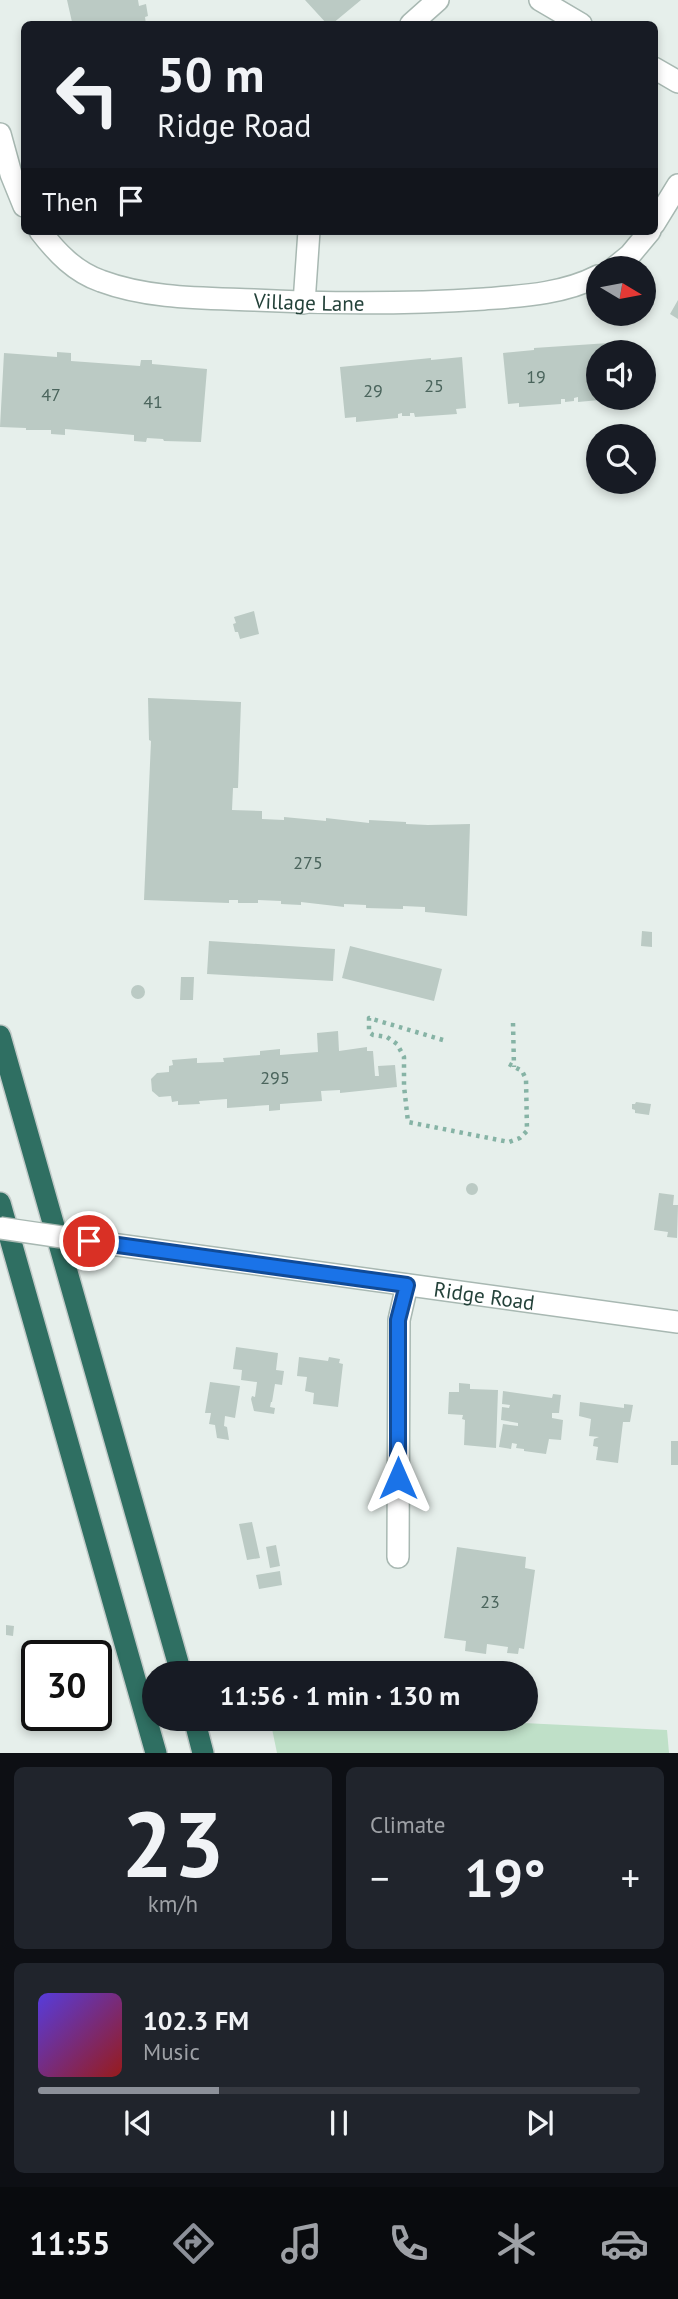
<!DOCTYPE html>
<html lang="en">
<head>
<meta charset="utf-8">
<style>
	:root { --surface:#171b24; --page:#20242c; --text:#f1f3f6; --muted:#9ea1a6; --line:#363941; --accent:#8c9099 }
	body { margin:0; font-family:"PT Sans",sans-serif; background:var(--page); color:var(--text); height:100vh; display:flex; flex-direction:column; font-size:26px; white-space:nowrap }
	* { box-sizing:border-box; margin:0 }
	p { font-size:23px; color:var(--muted) }
	.icon { flex:none; width:38px; height:38px; fill:none; stroke:currentColor; stroke-width:2; stroke-linecap:round; stroke-linejoin:round }
	.map { position:relative; height:1753px; overflow:hidden }
	.panel { display:flex; flex-direction:column; gap:14px; padding:14px; background:#0d0f14; flex:1 }
	.panel>* { flex:none }
	.guide { position:absolute; left:21px; top:21px; width:637px; height:214px; border-radius:10px; box-shadow:0 4px 10px #0003; background:#171b24; color:var(--text); overflow:hidden }
	.needle { width:46px; rotate:100deg }
	.controls { position:absolute; left:586px; top:256px; display:grid; gap:14px }
	.controls a { display:grid; place-items:center; width:70px; height:70px; border-radius:50%; background:var(--surface); box-shadow:0 4px 10px #0003; font-size:35px }
	.speed { position:absolute; left:21px; top:1640px; display:flex; gap:14px; font-size:35px; font-weight:700; text-align:center }
	.speed>* { display:grid; place-content:center; width:91px; height:91px; border-radius:50%; background:var(--surface); box-shadow:0 4px 10px #0003; line-height:1 }
	.speed .limit { border:4px solid #111; border-radius:10px; background:#fff; color:#111 }
	.pin { position:absolute; display:grid; place-items:center; width:60px; height:60px; color:#fff; margin:-30px; border:4px solid #fff; border-radius:50%; box-shadow:0 2px 7px #0007 }
	.me { position:absolute; width:77px; margin:-38px; rotate:0deg; stroke-linejoin:round; filter:drop-shadow(0 0 5px #0008) }
	.turn { display:flex; align-items:center; gap:24px; height:147px; padding:0 21px; font-size:32px }
	.turn .icon { width:91px; height:91px; stroke-width:2.5 }
	.turn b { display:block; font-size:49px; line-height:60px }
	.then { display:flex; align-items:center; height:66px; padding:0 21px; background:#0003; gap:14px; font-size:26px }
	.big { font-size:52px; font-weight:700; line-height:1.1 }
	.panel .widget { flex:1; display:flex; flex-direction:column; justify-content:center; gap:10px; min-width:0; padding:0 24px; border-radius:10px; background:var(--page) }
	.panel .dial { align-items:center; gap:0 }
	.dial b { font-size:91px; line-height:1 }
	.song { display:flex; align-items:center; gap:21px }
	.cover { width:84px; height:84px; border-radius:10px; background:linear-gradient(135deg,hsl(250 70% 55%),hsl(0 70% 35%)) }
	.played { height:7px; border-radius:4px; background:linear-gradient(90deg,var(--accent) 30%,var(--line) 30%) }
	.keys { display:flex; justify-content:space-around; direction:ltr }
	.heat { display:flex; justify-content:space-between; align-items:center; font-size:38px; direction:ltr }
	.panel .tiles { flex:1; display:grid; gap:14px; grid-template-columns:1fr 1fr }
	.widget:last-child { grid-column:span 2 }
	.trip { position:absolute; left:142px; top:1661px; width:396px; height:70px; border-radius:35px; background:var(--surface); box-shadow:0 4px 10px #0003; font-weight:700; line-height:70px; text-align:center }
	.tab-bar { display:flex; height:112px; justify-content:space-around; align-items:center; background:#090b0e; color:var(--muted) }
	.tab-bar .icon { width:49px; height:49px }
	.tab-bar .selected { color:var(--accent) }
	.tab-bar b { font-size:32px; color:var(--text) }
	.map>svg:first-child { display:block }
	.green { fill:#bfe0c8 }
	.building { fill:#bbcac4 }
	.lines { fill:none; stroke-linecap:round; stroke-linejoin:round }
	.minor-casing { stroke:#a8b8b2; stroke-width:24 }
	.tertiary-casing { stroke:#a8b8b2; stroke-width:24 }
	.motorway-casing { stroke:#c2cac8; stroke-width:24 }
	.path { stroke:#86b3a5; stroke-width:4.5; stroke-dasharray:3.5 5; stroke-linecap:butt }
	.minor { stroke:#fff; stroke-width:21 }
	.tertiary { stroke:#fff; stroke-width:21 }
	.motorway { stroke:#2f6f62; stroke-width:21 }
	.tertiary-bridge-casing { stroke:#a8b8b2; stroke-width:24; stroke-linecap:butt }
	.tertiary-bridge { stroke:#fff; stroke-width:21 }
	.route-casing { stroke:#114b97; stroke-width:18 }
	.route { stroke:#1a73e8; stroke-width:12 }
	.labels { text-anchor:middle; dominant-baseline:central; stroke-width:6; stroke-linejoin:round; paint-order:stroke }
	.number-label { font-size:18px; fill:#4a645c }
	.street-label { font-size:21px; fill:#24423a; stroke:#f7fbf9 }
</style>
</head>
<body>
<div class="map">
<svg width="678" height="1753" viewBox="0 0 678 1753">
	<rect width="100%" height="100%" fill="#e6efeb"/>
	<path class="green" d="M 270,1719 L 442,1719 L 667,1730 L 669,1753 L 277,1753 Z"/>
	<path class="building" d="M 67,0 L 138,0 L 139,6 L 146,4 L 148,16 L 145,17 L 146,24 L 65,24 L 72,22 Z
		M 305,0 L 361,0 L 332,24 L 327,24 Z
		M 678,300 L 678,319 L 670,314 Z
		M 624,342 L 625,352 L 598,352 L 598,397 L 610,397 L 610,399 L 578,402 L 578,397 L 574,398 L 574,401 L 565,402 L 565,399 L 561,399 L 561,404 L 519,407 L 519,403 L 508,404 L 503,353 L 534,350 L 534,348 Z
		M 57,352 L 71,353 L 71,361 L 140,366 L 141,360 L 152,360 L 152,364 L 207,369 L 201,442 L 164,441 L 163,439 L 147,438 L 146,442 L 134,441 L 134,435 L 65,429 L 65,435 L 51,434 L 51,430 L 26,430 L 26,428 L 0,427 L 4,353 L 57,357 Z
		M 462,357 L 466,408 L 456,409 L 457,414 L 415,417 L 414,413 L 410,413 L 410,416 L 402,416 L 402,413 L 398,414 L 398,418 L 356,422 L 356,417 L 345,418 L 340,367 L 431,358 L 431,360 Z
		M 254,611 L 259,634 L 240,639 L 238,632 L 235,632 L 233,624 L 236,623 L 234,617 Z
		M 148,698 L 241,702 L 238,788 L 233,788 L 232,810 L 262,811 L 262,819 L 284,820 L 284,817 L 326,821 L 326,818 L 369,823 L 369,820 L 406,822 L 406,824 L 428,825 L 470,824 L 467,916 L 425,912 L 425,907 L 403,906 L 403,909 L 366,908 L 366,905 L 344,904 L 344,907 L 301,902 L 301,905 L 281,904 L 281,901 L 258,900 L 258,903 L 238,903 L 238,900 L 229,900 L 229,903 L 144,900 L 151,741 L 149,740 Z
		M 642,931 L 652,932 L 652,947 L 641,946 Z
		M 209,941 L 335,949 L 333,981 L 207,974 Z
		M 350,946 L 442,969 L 434,1001 L 342,978 Z
		M 181,977 L 194,977 L 193,1000 L 180,1000 Z
		M131 992a7 7 0 1 1 14 0a7 7 0 1 1-14 0Z
		M 338,1031 L 339,1051 L 367,1047 L 367,1051 L 373,1051 L 375,1076 L 379,1076 L 378,1066 L 395,1065 L 397,1087 L 340,1093 L 340,1090 L 321,1091 L 322,1101 L 280,1104 L 280,1110 L 269,1111 L 269,1105 L 227,1108 L 227,1099 L 199,1101 L 200,1104 L 178,1105 L 178,1101 L 172,1102 L 171,1096 L 159,1097 L 152,1091 L 151,1079 L 157,1073 L 169,1072 L 169,1066 L 173,1065 L 172,1060 L 197,1058 L 197,1063 L 224,1062 L 223,1058 L 260,1055 L 260,1051 L 280,1049 L 280,1055 L 318,1052 L 317,1033 Z
		M 636,1102 L 651,1104 L 649,1115 L 635,1113 L 635,1110 L 632,1109 L 632,1104 L 635,1104 Z
		M466 1189a6 6 0 1 1 12 0a6 6 0 1 1-12 0Z
		M 659,1193 L 674,1195 L 673,1205 L 678,1205 L 677,1238 L 667,1237 L 668,1232 L 654,1230 Z
		M 236,1347 L 278,1353 L 276,1370 L 284,1371 L 282,1385 L 275,1384 L 272,1402 L 271,1402 L 270,1407 L 275,1408 L 274,1414 L 254,1411 L 251,1399 L 252,1396 L 255,1397 L 257,1382 L 241,1380 L 242,1370 L 233,1369 Z
		M 299,1357 L 328,1361 L 329,1357 L 340,1359 L 339,1363 L 343,1364 L 338,1407 L 313,1404 L 314,1393 L 305,1391 L 307,1377 L 297,1376 Z
		M 210,1382 L 240,1386 L 235,1418 L 225,1416 L 224,1426 L 227,1427 L 229,1440 L 217,1438 L 215,1425 L 209,1424 L 211,1413 L 205,1413 Z
		M 459,1383 L 470,1384 L 470,1389 L 498,1390 L 496,1448 L 464,1445 L 465,1420 L 462,1419 L 463,1415 L 448,1414 L 449,1392 L 459,1392 Z
		M 503,1391 L 552,1398 L 553,1394 L 561,1395 L 559,1413 L 552,1413 L 552,1418 L 563,1420 L 561,1440 L 549,1439 L 546,1454 L 524,1451 L 524,1449 L 516,1448 L 517,1444 L 512,1443 L 511,1449 L 499,1447 L 503,1424 L 518,1426 L 518,1423 L 501,1420 L 502,1407 L 509,1408 L 510,1405 L 502,1404 Z
		M 580,1402 L 624,1408 L 624,1404 L 633,1405 L 630,1422 L 623,1422 L 618,1463 L 596,1460 L 598,1447 L 593,1446 L 594,1439 L 599,1437 L 589,1436 L 591,1419 L 579,1416 Z
		M 671,1441 L 678,1441 L 678,1465 L 671,1465 Z
		M 252,1522 L 260,1558 L 247,1560 L 239,1524 Z
		M 276,1545 L 280,1566 L 270,1568 L 266,1547 Z
		M 457,1547 L 526,1557 L 525,1568 L 535,1570 L 524,1649 L 519,1648 L 518,1654 L 507,1653 L 508,1647 L 487,1644 L 486,1654 L 465,1651 L 466,1641 L 444,1638 Z
		M 280,1571 L 282,1585 L 259,1589 L 256,1575 Z
		M 6,1625 L 14,1626 L 13,1636 L 6,1635 Z"/>
	<g class="lines">
		<g class="minor-casing">
			<g id="minor">
				<path d="M 540,0 L 581,24"/>
				<path d="M 411,24 L 438,0"/>
				<path d="M 654,68 L 678,82"/>
				<path d="M 0,134 L 11,174 L 24,206"/>
				<path d="M 654,224 L 678,185"/>
				<path id="s1" d="M 40,231 C 57,253 75,272 101,281 C 149,299 204,298 254,300 C 331,304 407,304 484,299 C 522,296 563,294 598,276"/>
				<path d="M 614,268 L 630,255 L 650,231"/>
				<path d="M 304,303 L 309,231"/>
				<path d="M 398,1557 L 399,1320 L 407,1285"/>
			</g>
		</g>
		<g class="tertiary-casing">
			<g id="tertiary">
				<path id="s2" d="M 89,1241 L 678,1322"/>
			</g>
		</g>
		<g class="motorway-casing">
			<path id="motorway" d="M 0,1036 L 181,1673
				M 0,1203 L 156,1753
				M 194,1718 L 203,1753"/>
		</g>
		<path class="path" d="M 513,1023 L 514,1067
			M 443,1040 L 369,1018 L 369,1032 L 373,1035 L 387,1037 L 397,1044 L 404,1057 L 404,1086 L 408,1122 L 509,1142 L 520,1138 L 527,1131 L 526,1079 L 522,1071 L 509,1064"/>
		<use href="#minor" class="minor"/>
		<use href="#tertiary" class="tertiary"/>
		<use href="#motorway" class="motorway"/>
		<g class="tertiary-bridge-casing">
			<path id="tertiary-bridge" d="M 0,1228 L 89,1241"/>
		</g>
		<use href="#tertiary-bridge" class="tertiary-bridge"/>
	</g>
	<g class="lines">
		<g class="route-casing">
			<path id="route" d="M 89,1241 L 407,1285 L 398,1320 L 398,1478"/>
		</g>
		<use href="#route" class="route"/>
	</g>
	<g class="labels">
		<g class="number-label">
			<text x="536" y="376">19</text>
			<text x="434" y="385">25</text>
			<text x="373" y="390">29</text>
			<text x="51" y="394">47</text>
			<text x="153" y="401">41</text>
			<text x="308" y="862">275</text>
			<text x="275" y="1077">295</text>
			<text x="490" y="1601">23</text>
		</g>
		<g class="street-label">
			<text stroke="none"><textPath href="#s1" startOffset="290">Village Lane</textPath></text>
			<text stroke="none"><textPath href="#s2" startOffset="399">Ridge Road</textPath></text>
		</g>
	</g>
</svg>
<div class="controls">
<a><svg class="needle" viewBox="-14 -14 28 28"><path d="M0-13l5 13h-10z" fill="#e53935"/><path d="M0 13l5-13h-10z" fill="#9ea1a6"/></svg></a>
<a><svg class="icon" aria-label="sound" viewBox="0 0 24 24"><path d="M4 9h4l5-4v14l-5-4H4zM17 9q2 3 0 6"/></svg></a>
<a><svg class="icon" aria-label="search" viewBox="0 0 24 24"><circle cx="10" cy="10" r="6"/><path d="M15 15l6 6"/></svg></a>
</div>
<div class="speed"><div class="limit">30</div></div>
<div class="pin" style="left:89px;top:1241px;background:#d93025"><svg class="icon" aria-label="arrive" viewBox="0 0 24 24"><path d="M6 21V4h12l-3 4 3 4H6"/></svg></div>
<svg class="me" style="left:398px;top:1478px" viewBox="-20 -20 40 40"><path d="M0-17L14 15 0 8-14 15z" fill="#1a73e8" stroke="#fff" stroke-width="4"/></svg>
<div class="trip">11:56 · 1 min · 130 m</div>
<div class="guide">
<div class="turn"><svg class="icon" aria-label="left" viewBox="0 0 24 24"><path d="M17 20v-9H6M10 6l-5 5 5 5"/></svg><div><b>50 m</b>Ridge Road</div></div>
<div class="then">Then<svg class="icon" aria-label="arrive" viewBox="0 0 24 24"><path d="M6 21V4h12l-3 4 3 4H6"/></svg></div>
</div>
</div>
<section class="panel">
<div class="tiles">
<div class="widget dial"><b>23</b><p>km/h</p></div>
<div class="widget"><p>Climate</p>
<div class="heat"><a>−</a><b class="big">19°</b><a>+</a></div>
</div>
<div class="widget">
<div class="song"><i class="cover"></i><div><b>102.3 FM</b><p>Music</p></div></div>
<div class="played"></div>
<div class="keys"><svg class="icon" aria-label="previous" viewBox="0 0 24 24"><path d="M18 5L8 12l10 7zM5 5v14"/></svg><svg class="icon" aria-label="pause" viewBox="0 0 24 24"><path d="M8 5v14M16 5v14"/></svg><svg class="icon" aria-label="next" viewBox="0 0 24 24"><path d="M6 5l10 7-10 7zM19 5v14"/></svg></div>
</div>
</div>
</section>
<nav class="tab-bar">
<b>11:55</b>
<svg class="icon selected" aria-label="directions" viewBox="0 0 24 24"><path d="M12 3l9 9-9 9-9-9zM9 14v-3h6M13 9l2 2-2 2"/></svg>
<svg class="icon" aria-label="music" viewBox="0 0 24 24"><path d="M9 18V5l10-2v13"/><circle cx="6" cy="18" r="3"/><circle cx="16" cy="16" r="3"/></svg>
<svg class="icon" aria-label="phone" viewBox="0 0 24 24"><path d="M5 4h4l2 5-3 2q2 4 5 5l2-3 5 2v4C11 20 4 13 5 4z"/></svg>
<svg class="icon" aria-label="climate" viewBox="0 0 24 24"><path d="M12 3v18M4 7l16 10M4 17L20 7"/></svg>
<svg class="icon" aria-label="car" viewBox="0 0 24 24"><path d="M5 17H2v-5l4-1 3-4h7l3 4 3 1v5h-3M9 17h6M6 11h13"/><circle cx="7" cy="17" r="2"/><circle cx="17" cy="17" r="2"/></svg>
</nav>
</body>
</html>
